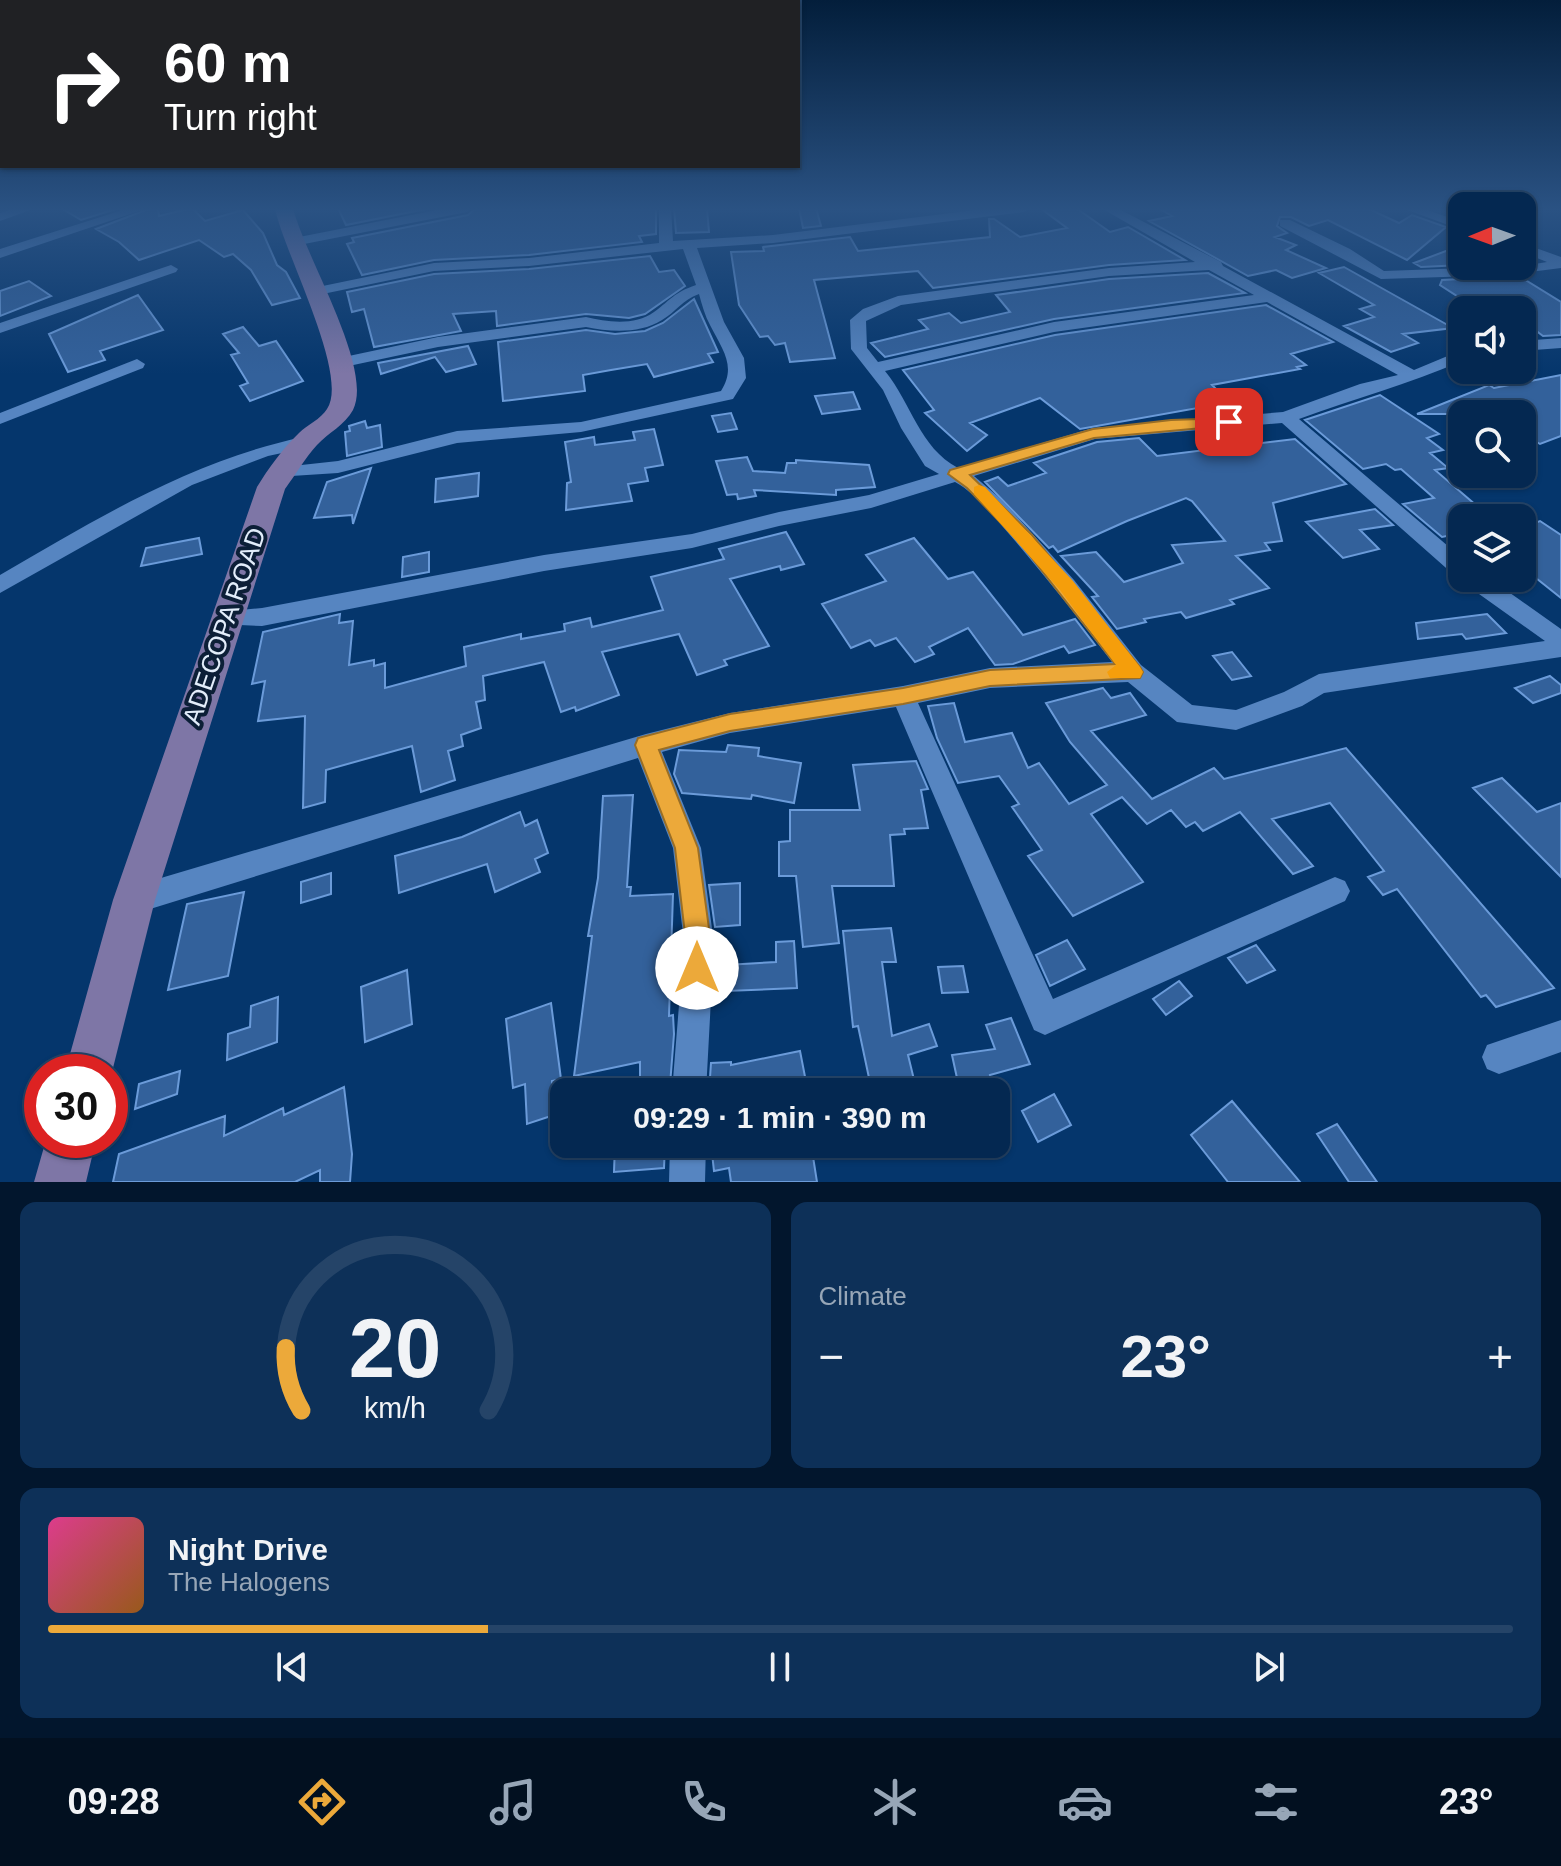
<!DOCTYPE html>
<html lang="en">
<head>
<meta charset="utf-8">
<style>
	:root { --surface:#042851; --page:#0d3058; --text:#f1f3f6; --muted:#97a6b7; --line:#254468; --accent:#eca93a }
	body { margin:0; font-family:Arial,sans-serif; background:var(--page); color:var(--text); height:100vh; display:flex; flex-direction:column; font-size:30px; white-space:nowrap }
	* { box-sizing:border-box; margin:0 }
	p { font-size:26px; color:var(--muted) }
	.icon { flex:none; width:44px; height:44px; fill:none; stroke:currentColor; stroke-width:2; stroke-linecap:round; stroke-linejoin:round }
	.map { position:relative; height:1182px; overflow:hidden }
	.side { display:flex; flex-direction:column; gap:20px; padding:20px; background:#02162d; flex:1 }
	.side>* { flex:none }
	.guide { position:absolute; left:0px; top:0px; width:800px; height:168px; box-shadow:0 2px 6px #0004,0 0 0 2px var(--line); background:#202124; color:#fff; overflow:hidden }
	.needle { width:52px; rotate:269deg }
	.fabs { position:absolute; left:1448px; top:192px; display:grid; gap:16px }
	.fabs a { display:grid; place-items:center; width:88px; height:88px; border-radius:16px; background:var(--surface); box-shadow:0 2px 6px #0004,0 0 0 2px var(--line); font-size:40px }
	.speed { position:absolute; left:24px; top:1054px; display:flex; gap:16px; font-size:40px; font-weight:700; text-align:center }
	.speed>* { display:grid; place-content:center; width:104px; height:104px; border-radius:50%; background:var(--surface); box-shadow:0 2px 6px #0004,0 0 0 2px var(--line); line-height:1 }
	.speed .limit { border:12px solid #d22; background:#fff; color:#111 }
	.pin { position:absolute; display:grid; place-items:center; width:68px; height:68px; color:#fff; margin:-34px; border-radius:16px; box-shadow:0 4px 12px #0006 }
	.me { position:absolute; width:88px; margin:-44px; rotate:0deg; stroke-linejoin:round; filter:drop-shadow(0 0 6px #0008) }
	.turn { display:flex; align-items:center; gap:28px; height:168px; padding:0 32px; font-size:36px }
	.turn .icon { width:104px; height:104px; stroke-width:2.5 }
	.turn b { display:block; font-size:56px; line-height:68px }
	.big { font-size:60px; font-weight:600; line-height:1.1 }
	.side .card { flex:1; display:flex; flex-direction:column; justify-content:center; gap:12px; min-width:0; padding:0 28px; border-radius:16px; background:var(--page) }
	.side .dial { align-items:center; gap:0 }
	.dial svg { height:208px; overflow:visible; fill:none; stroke:var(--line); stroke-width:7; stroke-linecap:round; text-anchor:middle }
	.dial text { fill:var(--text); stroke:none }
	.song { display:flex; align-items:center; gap:24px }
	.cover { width:96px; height:96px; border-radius:12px; background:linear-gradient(135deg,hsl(330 70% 55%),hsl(30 70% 35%)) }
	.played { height:8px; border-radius:4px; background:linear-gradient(90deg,var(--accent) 30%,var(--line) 30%) }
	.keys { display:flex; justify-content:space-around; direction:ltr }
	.heat { display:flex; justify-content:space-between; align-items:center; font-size:44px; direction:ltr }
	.side .tiles { flex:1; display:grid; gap:20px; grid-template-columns:1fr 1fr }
	.card:last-child { grid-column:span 2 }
	.trip { position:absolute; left:550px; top:1078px; width:460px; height:80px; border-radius:16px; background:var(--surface); box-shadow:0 2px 6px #0004,0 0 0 2px var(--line); font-weight:600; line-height:80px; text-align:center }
	.dock { display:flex; height:128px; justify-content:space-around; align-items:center; background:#021020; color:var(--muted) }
	.dock .icon { width:56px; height:56px }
	.dock .active { color:var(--accent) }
	.dock b { font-size:36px; color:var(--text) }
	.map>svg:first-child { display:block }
	.building { fill:#33619b; stroke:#6b9bd9; stroke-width:2 }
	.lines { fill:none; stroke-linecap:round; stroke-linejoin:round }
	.street { fill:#5685c1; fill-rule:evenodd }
	.secondary { fill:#7e76a6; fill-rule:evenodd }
	.route { fill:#eca93a; stroke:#996e26; stroke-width:2 }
	.slow { fill:#f59e0b }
	.labels { text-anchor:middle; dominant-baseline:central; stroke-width:8; stroke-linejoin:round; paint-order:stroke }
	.street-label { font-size:26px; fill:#e2edfa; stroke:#0c1f37 }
</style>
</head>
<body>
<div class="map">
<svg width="1561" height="1182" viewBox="0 0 1561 1182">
	<rect width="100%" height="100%" fill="#05366c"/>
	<path class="building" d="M 61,208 L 119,208 L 81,220 Z
		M 151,208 L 158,208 L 159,216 L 192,208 L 205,221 L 243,210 L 263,233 L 277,265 L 286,272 L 300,298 L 272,305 L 251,270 L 233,254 L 224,257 L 199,240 L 139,260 L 119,242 L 96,229 Z
		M 338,208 L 431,208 L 346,225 Z
		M 476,208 L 656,208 L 656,234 L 639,236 L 642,242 L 529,255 L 434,260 L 362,275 L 347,244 L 354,242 L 352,238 L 468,215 Z
		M 674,208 L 707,208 L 709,232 L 676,233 Z
		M 799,208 L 816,208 L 821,226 L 803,228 Z
		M 1040,208 L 1076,208 L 1110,232 L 1128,227 L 1185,260 L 1109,265 L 933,288 L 918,271 L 814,280 L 835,358 L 790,362 L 785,343 L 775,345 L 768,336 L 760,337 L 739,305 L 731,252 L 764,251 L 763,247 L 850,237 L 858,251 L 990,237 L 989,219 L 994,219 L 1020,237 L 1067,228 Z
		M 1158,208 L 1367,208 L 1399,223 L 1412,215 L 1446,227 L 1407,260 L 1328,220 L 1309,226 L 1291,217 L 1280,217 L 1277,226 L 1287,233 L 1275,237 L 1296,245 L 1286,250 L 1326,268 L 1292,278 L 1276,270 L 1248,276 L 1149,221 L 1172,216 Z
		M 1462,245 L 1462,265 L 1421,267 L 1414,263 Z
		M 650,256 L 659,272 L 674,270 L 685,286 L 645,314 L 629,318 L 586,314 L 497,326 L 496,311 L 453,314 L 461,331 L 374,347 L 364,309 L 352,312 L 347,292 L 434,274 L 529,269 Z
		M 1344,267 L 1453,328 L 1403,334 L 1418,343 L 1391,352 L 1344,326 L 1374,317 L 1360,309 L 1374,305 L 1319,273 Z
		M 1208,273 L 1245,293 L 1054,319 L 885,357 L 871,343 L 928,329 L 919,320 L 949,313 L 961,323 L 1010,312 L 996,295 L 1109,279 Z
		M 1519,276 L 1561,302 L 1561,335 L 1543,336 L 1522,320 L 1522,310 L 1509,310 L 1500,304 L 1474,307 L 1440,285 L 1442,280 Z
		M 29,281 L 51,296 L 0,316 L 0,291 Z
		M 138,295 L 163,330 L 100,351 L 105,360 L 68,372 L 49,334 Z
		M 694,299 L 718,352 L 708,354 L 713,362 L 654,377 L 647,364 L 611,370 L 583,375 L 585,391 L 503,401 L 498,342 L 586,330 L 615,334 L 645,331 L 663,323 Z
		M 1266,305 L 1333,342 L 1291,354 L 1306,365 L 1297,367 L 1300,369 L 1212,385 L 1231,404 L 1207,410 L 1203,407 L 1080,429 L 1040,398 L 970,423 L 987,435 L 967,451 L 925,413 L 934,410 L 903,370 L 1055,335 Z
		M 243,327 L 259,346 L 276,341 L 303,381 L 250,401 L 240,386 L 248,383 L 231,355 L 239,353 L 223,334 Z
		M 468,346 L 476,364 L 446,372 L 435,357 L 381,374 L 378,363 Z
		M 1561,375 L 1561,436 L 1540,444 L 1522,433 L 1522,403 L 1495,414 L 1417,414 L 1489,385 L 1494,388 Z
		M 853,392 L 860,409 L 822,414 L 815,396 Z
		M 1380,395 L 1439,434 L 1427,438 L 1443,450 L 1430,453 L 1448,468 L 1435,470 L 1491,518 L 1462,518 L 1462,533 L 1442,537 L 1403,504 L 1434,498 L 1401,469 L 1395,470 L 1386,464 L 1363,469 L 1305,420 Z
		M 731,413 L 737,429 L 718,432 L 712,416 Z
		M 365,421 L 367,428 L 380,425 L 382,447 L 347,456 L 345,432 L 350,431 L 349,426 Z
		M 654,429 L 663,465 L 645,468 L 648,481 L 628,484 L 632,501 L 566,510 L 567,483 L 571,482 L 565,442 L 594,437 L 595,445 L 635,440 L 633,432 Z
		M 1139,438 L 1157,456 L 1295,439 L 1346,484 L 1273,503 L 1282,541 L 1265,543 L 1270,550 L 1236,556 L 1269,588 L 1230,600 L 1234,604 L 1186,618 L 1181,612 L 1144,619 L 1146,622 L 1117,629 L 1092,597 L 1098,596 L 1061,556 L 1096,552 L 1124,582 L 1183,563 L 1172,545 L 1225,541 L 1192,501 L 1186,498 L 1127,521 L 1058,552 L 1053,546 L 1049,548 L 985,482 L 998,477 L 1008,486 L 1046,473 L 1034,463 L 1097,442 Z
		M 747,457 L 753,471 L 785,473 L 787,463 L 796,463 L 796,460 L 869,465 L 875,487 L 836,490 L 836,495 L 754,490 L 756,496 L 738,499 L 737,494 L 727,495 L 716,461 Z
		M 371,468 L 353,524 L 352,515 L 314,518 L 327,482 Z
		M 479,473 L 478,496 L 435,502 L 436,479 Z
		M 1375,509 L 1393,525 L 1360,530 L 1379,549 L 1343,558 L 1306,522 Z
		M 1540,521 L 1561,535 L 1561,598 L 1522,567 L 1522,528 Z
		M 786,532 L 804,564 L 781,570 L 780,566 L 730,579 L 769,646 L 724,660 L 727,665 L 697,675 L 679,634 L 602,652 L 619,695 L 576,711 L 575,707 L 561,712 L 544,662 L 483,676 L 485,700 L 476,702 L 481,728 L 461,735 L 463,746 L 448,751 L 455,780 L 421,792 L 412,746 L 326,770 L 325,802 L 303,808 L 305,716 L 258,721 L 265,681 L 252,684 L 263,632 L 340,614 L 339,623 L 353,621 L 349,665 L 374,660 L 374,666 L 385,663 L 385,688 L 466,666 L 464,647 L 521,634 L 521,639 L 565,631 L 564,624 L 590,618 L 592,627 L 663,610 L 651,577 L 724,559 L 719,549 Z
		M 199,538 L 202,554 L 141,566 L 146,548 Z
		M 914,538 L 948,579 L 973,572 L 1023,635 L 1075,619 L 1095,645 L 1069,653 L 1064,646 L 1013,664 L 995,665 L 968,628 L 929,647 L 934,654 L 915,662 L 896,638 L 875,646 L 870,640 L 851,648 L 822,604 L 886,581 L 866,555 Z
		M 429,552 L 429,572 L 402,577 L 403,557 Z
		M 1487,614 L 1506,633 L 1466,639 L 1462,634 L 1418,639 L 1416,623 Z
		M 1232,652 L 1251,676 L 1232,680 L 1213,656 Z
		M 1550,676 L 1561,685 L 1561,693 L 1533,703 L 1515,688 Z
		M 1103,688 L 1111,698 L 1130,693 L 1146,715 L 1091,731 L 1152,799 L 1214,768 L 1224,779 L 1346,748 L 1554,988 L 1496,1007 L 1486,995 L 1481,997 L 1397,889 L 1383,895 L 1368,877 L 1384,871 L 1330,803 L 1272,819 L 1313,866 L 1293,874 L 1240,812 L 1203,831 L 1195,822 L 1186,827 L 1171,810 L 1147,824 L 1122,797 L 1091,814 L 1143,882 L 1073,916 L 1028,856 L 1042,850 L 1012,807 L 1019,804 L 999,776 L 958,783 L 937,738 L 928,706 L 954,703 L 965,742 L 1012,733 L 1028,768 L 1039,763 L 1069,804 L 1107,785 L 1070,742 L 1046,703 Z
		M 728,745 L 759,748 L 758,756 L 801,763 L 794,803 L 752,795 L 751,799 L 682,793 L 674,774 L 679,750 L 726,752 Z
		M 916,761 L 928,789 L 921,790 L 928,828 L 904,829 L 905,834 L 890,835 L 894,886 L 832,886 L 839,943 L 803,947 L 796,876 L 779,876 L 779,842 L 790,841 L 790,810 L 860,810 L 853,765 Z
		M 1502,778 L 1537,812 L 1561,803 L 1561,877 L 1473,788 Z
		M 633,795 L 627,887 L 631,887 L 630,896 L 673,894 L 669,1016 L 673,1015 L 674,1034 L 670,1085 L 640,1089 L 640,1062 L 574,1076 L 592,936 L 588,936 L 598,878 L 603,796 Z
		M 520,812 L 525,826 L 537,820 L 548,853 L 535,859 L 540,872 L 495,892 L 487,864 L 399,893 L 395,856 L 462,837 Z
		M 331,873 L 331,894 L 301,903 L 301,882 Z
		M 740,883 L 740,925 L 715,927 L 709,885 Z
		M 244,892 L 228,976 L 168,990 L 187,904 Z
		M 891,928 L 896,962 L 882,962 L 892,1036 L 929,1024 L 937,1046 L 908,1055 L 917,1092 L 872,1092 L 858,1026 L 853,1027 L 843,931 Z
		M 1067,940 L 1085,969 L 1050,986 L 1036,955 Z
		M 794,941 L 797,988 L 726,991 L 726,965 L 776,962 L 776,942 Z
		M 1256,945 L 1275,970 L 1247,983 L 1228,958 Z
		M 963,966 L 968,992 L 942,993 L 938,967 Z
		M 407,970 L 412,1024 L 365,1042 L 361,987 Z
		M 1179,981 L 1192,996 L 1166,1015 L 1153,999 Z
		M 278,997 L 277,1042 L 227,1060 L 228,1034 L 250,1027 L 251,1006 Z
		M 551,1003 L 561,1079 L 552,1081 L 554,1115 L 527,1124 L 525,1084 L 513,1088 L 506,1019 Z
		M 1011,1018 L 1030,1064 L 990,1075 L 995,1092 L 960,1092 L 952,1055 L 995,1049 L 986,1025 Z
		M 800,1051 L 808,1092 L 709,1092 L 711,1063 L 731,1062 L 731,1065 Z
		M 180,1071 L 177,1094 L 135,1109 L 139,1084 Z
		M 344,1087 L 352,1154 L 350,1182 L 320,1182 L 320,1170 L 295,1182 L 113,1182 L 119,1154 L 225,1116 L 224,1136 L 283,1108 L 284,1115 Z
		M 1054,1094 L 1071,1125 L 1038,1142 L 1022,1111 Z
		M 1232,1101 L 1300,1182 L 1228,1182 L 1191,1135 Z
		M 1337,1124 L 1377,1182 L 1349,1182 L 1317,1134 Z
		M 615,1144 L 665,1144 L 664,1168 L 614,1172 Z
		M 711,1144 L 811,1144 L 817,1182 L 731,1182 L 729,1168 L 714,1171 Z"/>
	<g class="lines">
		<path class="street" d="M 16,208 L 36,208 L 0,221 L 0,213 Z
			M 129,208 L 148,208 L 0,258 L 0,249 Z
			M 447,208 L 473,208 L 467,212 L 294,246 L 287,242 L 294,238 Z
			M 659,208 L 671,208 L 673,241 L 773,235 L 992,208 L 1030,208 L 1024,212 L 773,243 L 697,248 L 724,322 L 744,358 L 746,378 L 733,399 L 581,432 L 457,443 L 338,473 L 276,477 L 273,473 L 276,469 L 283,467 L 338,461 L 457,431 L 581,422 L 721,391 C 737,366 722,349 710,325 C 705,316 702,305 699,294 C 682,300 676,312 662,320 C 640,334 610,332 586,327 L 438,347 L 344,367 L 336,362 L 344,357 L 438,337 L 586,317 C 607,322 635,326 654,312 C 672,299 673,293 696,285 L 683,249 L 529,266 L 434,271 L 313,296 L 306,292 L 313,288 L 434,263 L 529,258 L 659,243 Z
			M 1101,208 L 1117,208 L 1221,262 L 1223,266 L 1414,370 L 1462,350 L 1462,361 C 1409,384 1353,399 1299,419 L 1462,558 L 1462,578 L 1454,575 L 1282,423 L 1095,439 L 974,476 L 1002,500 L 1074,580 L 1141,665 L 1192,705 L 1236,710 L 1284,692 L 1319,674 L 1545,641 L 1465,584 L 1462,578 L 1489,578 L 1561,629 L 1561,657 L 1324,693 L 1302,706 L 1236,730 L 1177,722 L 1128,682 L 990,688 L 918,703 L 1053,999 L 1335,877 L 1345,881 L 1350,891 L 1345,901 L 1056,1030 L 1045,1035 L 1034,1030 L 896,707 L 730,733 L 662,752 L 701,848 L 714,943 L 706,1092 L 672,1092 L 684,943 L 673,848 L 638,758 L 134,914 L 124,910 L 119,900 L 124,890 L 134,886 L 646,734 L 730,713 L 903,686 L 990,668 L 1112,662 C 1081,621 1049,581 1016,542 C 997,521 980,496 955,482 L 871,508 L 779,526 L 692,548 L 544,571 L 262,626 L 218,624 L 215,618 L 218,612 L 262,608 L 544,555 L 692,534 L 779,512 L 869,495 L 939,474 L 925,466 L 901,428 L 883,390 L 851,349 L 850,320 L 863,309 L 898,296 L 1109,268 L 1195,262 ZM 1209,270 L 1254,295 L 1054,322 L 878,362 L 867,348 L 866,321 L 901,305 L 1109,276 ZM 1267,302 L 1398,375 L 1360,384 L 1283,412 L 1093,428 L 958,468 C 919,447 912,404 885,371 L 1054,332 Z
			M 1402,208 L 1421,208 L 1462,222 L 1462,230 Z
			M 1280,220 L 1290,220 L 1350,249 L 1384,271 L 1522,266 L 1547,262 L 1522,252 L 1522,243 L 1561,257 L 1561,268 L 1506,275 L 1381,279 L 1280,226 Z
			M 171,265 L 178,269 L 176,272 L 0,333 L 0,323 Z
			M 1561,338 L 1561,348 L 1522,351 L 1522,341 Z
			M 137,359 L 145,364 L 143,368 L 0,424 L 0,413 Z
			M 303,437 L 310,439 L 312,443 L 310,447 L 268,456 L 192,485 L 0,593 L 0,575 C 98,518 191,461 303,437 Z
			M 1561,1020 L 1561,1052 L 1499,1074 L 1487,1069 L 1482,1057 L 1487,1045 Z
			M 670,1144 L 706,1144 L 705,1182 L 669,1182 Z"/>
		<path class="secondary" d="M 275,208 L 293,208 C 305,257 374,368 353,410 C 345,425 328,433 317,445 C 305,458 296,474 285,489 L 155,900 L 110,1080 L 110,1072 L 65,1072 L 113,900 L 257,487 C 268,469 283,448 299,433 C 307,425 321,419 327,409 C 350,375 283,251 275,208 Z
			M 46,1140 L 96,1140 L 86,1182 L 34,1182 Z"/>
	</g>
	<linearGradient id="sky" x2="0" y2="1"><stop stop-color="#031e3b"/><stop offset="0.56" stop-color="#2a5283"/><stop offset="1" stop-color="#2a5283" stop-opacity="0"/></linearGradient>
	<rect width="1561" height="374" fill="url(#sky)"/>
	<path class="route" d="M 1229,418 L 1235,419 L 1235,425 L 1094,438 L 970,475 L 1032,535 L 1140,667 L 1143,672 L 1140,678 L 990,686 L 903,704 L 730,731 L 659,750 L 698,848 L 711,943 L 706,977 L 697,981 L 688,977 L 684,968 L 686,943 L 675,848 L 635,745 L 638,738 L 730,714 L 903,688 L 990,670 L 1115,664 L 1020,543 L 967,488 L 948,474 L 950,470 L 1093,429 L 1171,420 Z"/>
	<path class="slow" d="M 979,485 L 985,487 L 1073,581 L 1140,667 L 1143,672 L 1140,678 L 1110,678 L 1107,672 L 1116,665 L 1060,590 L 974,494 L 974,487 Z"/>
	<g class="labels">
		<g class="street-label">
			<text transform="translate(224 626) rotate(-71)">ADECOPA ROAD</text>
		</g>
	</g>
</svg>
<div class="fabs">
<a><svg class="needle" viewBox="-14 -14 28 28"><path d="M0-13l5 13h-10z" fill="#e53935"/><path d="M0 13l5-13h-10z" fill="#97a6b7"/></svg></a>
<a><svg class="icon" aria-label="sound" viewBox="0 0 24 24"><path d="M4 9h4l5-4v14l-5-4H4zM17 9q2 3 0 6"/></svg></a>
<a><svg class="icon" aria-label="search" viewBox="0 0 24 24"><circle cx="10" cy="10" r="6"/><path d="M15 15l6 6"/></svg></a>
<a><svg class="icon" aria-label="layers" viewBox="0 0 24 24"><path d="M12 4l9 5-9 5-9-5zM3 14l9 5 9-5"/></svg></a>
</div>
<div class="speed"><div class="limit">30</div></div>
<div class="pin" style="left:1229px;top:422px;background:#d93025"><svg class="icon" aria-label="arrive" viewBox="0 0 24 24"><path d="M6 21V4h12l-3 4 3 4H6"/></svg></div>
<svg class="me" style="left:697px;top:968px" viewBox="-20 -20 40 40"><circle r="19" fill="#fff"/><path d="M0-13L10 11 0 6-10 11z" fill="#eca93a"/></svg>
<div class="trip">09:29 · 1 min · 390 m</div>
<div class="guide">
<div class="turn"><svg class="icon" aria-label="right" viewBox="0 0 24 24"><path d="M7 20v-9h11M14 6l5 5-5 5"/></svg><div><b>60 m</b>Turn right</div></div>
</div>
</div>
<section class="side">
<div class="tiles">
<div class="card dial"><svg viewBox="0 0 100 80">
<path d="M14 69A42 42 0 1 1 86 69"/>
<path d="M14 69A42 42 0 0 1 8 45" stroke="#eca93a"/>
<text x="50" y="56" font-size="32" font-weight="700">20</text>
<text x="50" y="72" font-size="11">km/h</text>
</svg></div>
<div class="card"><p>Climate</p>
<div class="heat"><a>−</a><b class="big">23°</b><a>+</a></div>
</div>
<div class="card">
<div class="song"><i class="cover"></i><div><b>Night Drive</b><p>The Halogens</p></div></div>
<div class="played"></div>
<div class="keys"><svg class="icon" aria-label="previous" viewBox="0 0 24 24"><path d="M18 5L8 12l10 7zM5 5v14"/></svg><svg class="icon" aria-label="pause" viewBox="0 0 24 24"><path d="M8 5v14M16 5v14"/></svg><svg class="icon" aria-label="next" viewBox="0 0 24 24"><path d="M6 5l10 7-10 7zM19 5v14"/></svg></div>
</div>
</div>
</section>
<nav class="dock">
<b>09:28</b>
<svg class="icon active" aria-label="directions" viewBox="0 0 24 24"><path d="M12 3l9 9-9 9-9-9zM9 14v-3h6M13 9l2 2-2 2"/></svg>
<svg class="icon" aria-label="music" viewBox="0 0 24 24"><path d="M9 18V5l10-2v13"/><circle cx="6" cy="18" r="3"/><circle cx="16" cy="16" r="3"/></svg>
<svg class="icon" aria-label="phone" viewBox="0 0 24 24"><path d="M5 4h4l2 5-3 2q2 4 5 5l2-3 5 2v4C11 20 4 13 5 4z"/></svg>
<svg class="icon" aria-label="climate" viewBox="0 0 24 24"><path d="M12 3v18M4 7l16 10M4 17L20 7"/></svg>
<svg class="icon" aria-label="car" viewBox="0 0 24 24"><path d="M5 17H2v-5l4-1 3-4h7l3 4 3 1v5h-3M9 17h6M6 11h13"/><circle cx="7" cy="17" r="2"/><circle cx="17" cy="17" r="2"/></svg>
<svg class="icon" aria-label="filters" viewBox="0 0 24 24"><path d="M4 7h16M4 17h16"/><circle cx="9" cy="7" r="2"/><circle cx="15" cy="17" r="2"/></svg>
<b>23°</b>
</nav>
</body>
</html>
